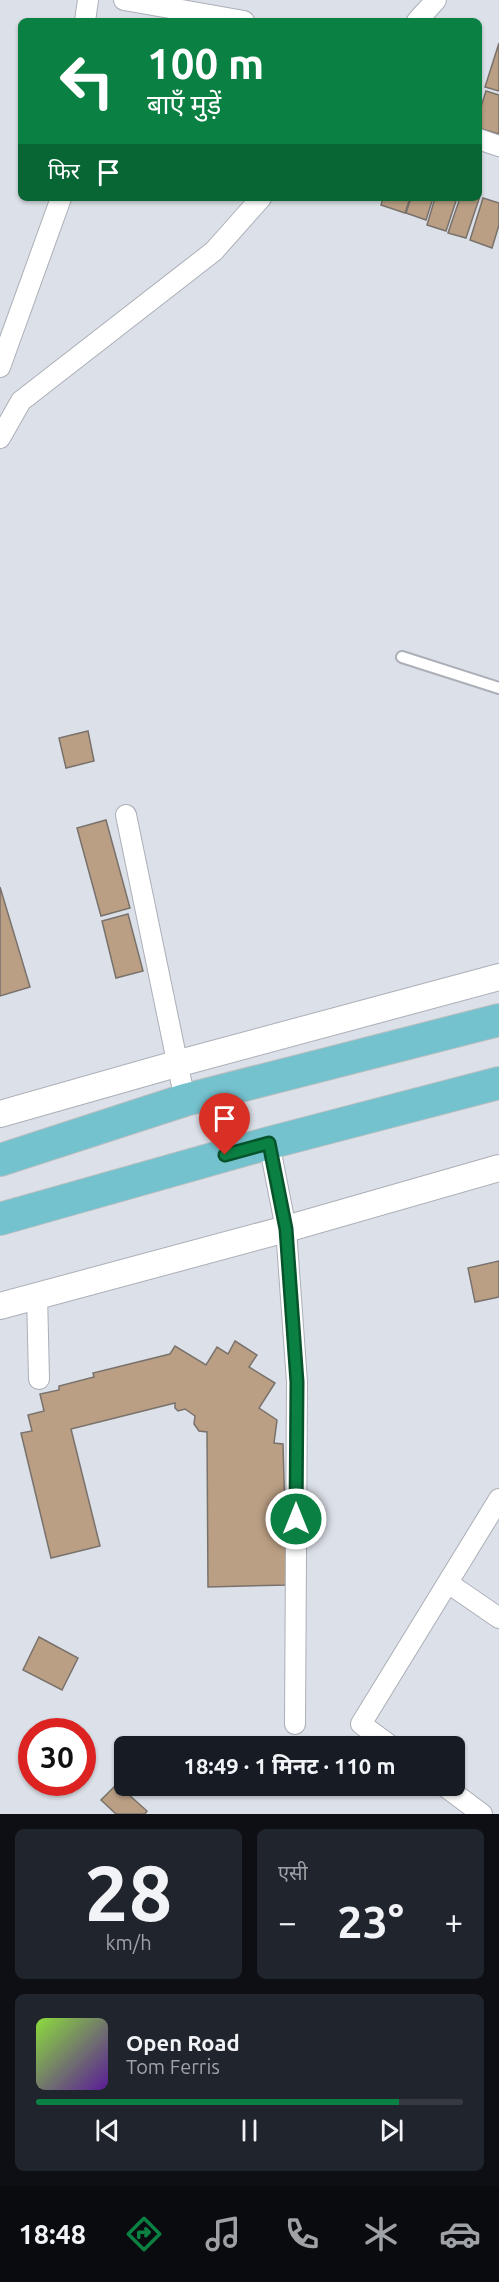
<!DOCTYPE html>
<html lang="hi">
<head>
<meta charset="utf-8">
<style>
	:root { --surface:#171b24; --page:#20242c; --text:#f1f3f6; --muted:#9ea1a6; --line:#363941; --accent:#0b8043 }
	body { margin:0; font-family:Ubuntu,"Noto Sans Devanagari",sans-serif; background:var(--page); color:var(--text); height:100vh; display:flex; flex-direction:column; font-size:22px; white-space:nowrap }
	* { box-sizing:border-box; margin:0 }
	p { font-size:20px; color:var(--muted) }
	.icon { flex:none; width:33px; height:33px; fill:none; stroke:currentColor; stroke-width:2; stroke-linecap:round; stroke-linejoin:round }
	.map { position:relative; height:1814px; overflow:hidden }
	.drawer { display:flex; flex-direction:column; gap:15px; padding:15px; background:#0d0f14; flex:1 }
	.drawer>* { flex:none }
	.banner { position:absolute; left:18px; top:18px; width:464px; height:183px; border-radius:9px; box-shadow:0 2px 4px #0004; background:#0b8043; color:#fff; overflow:hidden }
	.speed { position:absolute; left:18px; top:1718px; display:flex; gap:12px; font-size:30px; font-weight:700; text-align:center }
	.speed>* { display:grid; place-content:center; width:78px; height:78px; border-radius:50%; background:var(--surface); box-shadow:0 2px 4px #0004; line-height:1 }
	.speed .limit { border:9px solid #d22; background:#fff; color:#111 }
	.pin { position:absolute; display:grid; place-items:center; width:51px; height:51px; color:#fff; margin:-62px -26px; border-radius:50% 50% 50% 0; rotate:-45deg; box-shadow:0 0 6px #0007 }
	.pin .icon { rotate:45deg }
	.me { position:absolute; width:66px; margin:-33px; rotate:0deg; stroke-linejoin:round; filter:drop-shadow(0 0 4px #0008) }
	.turn { display:flex; align-items:center; gap:21px; height:126px; padding:0 30px; font-size:27px }
	.turn .icon { width:78px; height:78px; stroke-width:2.5 }
	.turn b { display:block; font-size:42px; line-height:51px }
	.then { display:flex; align-items:center; height:57px; padding:0 30px; background:#0003; gap:12px; font-size:22px }
	.big { font-size:45px; font-weight:700; line-height:1.1 }
	.drawer .tile { flex:1; display:flex; flex-direction:column; justify-content:center; gap:9px; min-width:0; padding:0 21px; border-radius:9px; background:var(--page) }
	.drawer .dial { align-items:center; gap:0 }
	.dial b { font-size:78px; line-height:1 }
	.song { display:flex; align-items:center; gap:18px }
	.cover { width:72px; height:72px; border-radius:9px; background:linear-gradient(135deg,hsl(90 70% 55%),hsl(270 70% 35%)) }
	.played { height:6px; border-radius:3px; background:linear-gradient(90deg,var(--accent) 85%,var(--line) 85%) }
	.keys { display:flex; justify-content:space-around; direction:ltr }
	.heat { display:flex; justify-content:space-between; align-items:center; font-size:33px; direction:ltr }
	.drawer .tiles { flex:1; display:grid; gap:15px; grid-template-columns:1fr 1fr }
	.tile:last-child { grid-column:span 2 }
	.trip { position:absolute; left:114px; top:1736px; width:351px; height:60px; border-radius:9px; background:var(--surface); box-shadow:0 2px 4px #0004; font-weight:700; line-height:60px; text-align:center }
	.tabs { display:flex; height:96px; justify-content:space-around; align-items:center; background:#090b0e; color:var(--muted) }
	.tabs .icon { width:42px; height:42px }
	.tabs .selected { color:var(--accent) }
	.tabs b { font-size:27px; color:var(--text) }
	.map>svg:first-child { display:block }
	.building { fill:#ba9f84; stroke:#79726c; stroke-width:1.5 }
	.lines { fill:none; stroke-linecap:round; stroke-linejoin:round }
	.service-casing { stroke:#abafb7; stroke-width:14 }
	.minor-casing { stroke:#abafb7; stroke-width:22 }
	.tertiary-casing { stroke:#abafb7; stroke-width:28 }
	.primary-casing { stroke:#bfbfc0; stroke-width:34 }
	.service { stroke:#fff; stroke-width:10 }
	.minor { stroke:#fff; stroke-width:20 }
	.tertiary { stroke:#fff; stroke-width:26 }
	.primary { stroke:#75c2cf; stroke-width:32 }
	.route-casing { stroke:#07532c; stroke-width:15 }
	.route { stroke:#0b8043; stroke-width:10 }
</style>
</head>
<body>
<div class="map">
<svg width="499" height="1814" viewBox="0 0 499 1814">
	<rect width="100%" height="100%" fill="#dce0e8"/>
	<path class="building" d="M 499,43 L 499,91 L 485,87 Z
		M 486,91 L 499,95 L 499,134 L 478,128 L 478,116 Z
		M 478,195 L 480,196 L 466,238 L 448,233 L 460,198 L 478,198 Z
		M 383,198 L 410,198 L 405,213 L 381,205 Z
		M 411,198 L 433,198 L 426,220 L 406,213 Z
		M 435,198 L 457,198 L 446,231 L 427,225 Z
		M 483,198 L 499,203 L 499,225 L 492,248 L 470,240 Z
		M 88,731 L 94,761 L 66,768 L 59,738 Z
		M 106,820 L 130,908 L 101,916 L 77,828 Z
		M 0,887 L 30,987 L 0,996 Z
		M 128,914 L 143,971 L 116,978 L 102,921 Z
		M 499,1261 L 499,1297 L 475,1302 L 468,1268 Z
		M 235,1341 L 257,1355 L 249,1367 L 275,1383 L 259,1408 L 277,1420 L 274,1443 L 283,1444 L 287,1585 L 208,1587 L 207,1432 L 199,1431 L 194,1424 L 195,1416 L 185,1409 L 178,1411 L 175,1408 L 175,1403 L 71,1429 L 100,1546 L 51,1558 L 21,1433 L 32,1431 L 28,1415 L 44,1411 L 40,1394 L 59,1390 L 59,1386 L 94,1377 L 93,1373 L 170,1354 L 175,1346 L 206,1365 L 217,1347 L 228,1354 Z
		M 39,1637 L 78,1658 L 62,1690 L 23,1670 Z
		M 117,1784 L 147,1811 L 145,1814 L 116,1814 L 101,1800 Z"/>
	<g class="lines">
		<g class="service-casing">
			<path id="service" d="M 402,657 L 499,688"/>
		</g>
		<g class="minor-casing">
			<path id="minor" d="M 124,0 L 244,21
				M 85,21 L 88,0
				M 417,21 L 436,0
				M 478,139 L 499,146
				M 0,367 L 61,198
				M 0,438 L 21,401 L 214,251 L 261,198
				M 126,815 L 185,1100
				M 269,1143 L 286,1229 L 297,1382 L 295,1724
				M 37,1294 L 39,1379
				M 448,1583 L 499,1618
				M 391,1746 L 361,1724 L 499,1499
				M 443,1785 L 482,1814"/>
		</g>
		<g class="tertiary-casing">
			<path id="tertiary" d="M 0,1114 L 176,1064 L 499,977
				M 0,1306 L 286,1229 L 499,1168"/>
		</g>
		<g class="primary-casing">
			<path id="primary" d="M 0,1160 L 185,1100 L 499,1020
				M 0,1219 L 269,1143 L 499,1083"/>
		</g>
		<use href="#service" class="service"/>
		<use href="#minor" class="minor"/>
		<use href="#tertiary" class="tertiary"/>
		<use href="#primary" class="primary"/>
	</g>
	<g class="lines">
		<g class="route-casing">
			<path id="route" d="M 225,1155 L 269,1143 L 286,1229 L 297,1382 L 296,1519"/>
		</g>
		<use href="#route" class="route"/>
	</g>
</svg>
<div class="speed"><div class="limit">30</div></div>
<div class="pin" style="left:225px;top:1155px;background:#d93025"><svg class="icon" aria-label="arrive" viewBox="0 0 24 24"><path d="M6 21V4h12l-3 4 3 4H6"/></svg></div>
<svg class="me" style="left:296px;top:1519px" viewBox="-20 -20 40 40"><circle r="17" fill="#0b8043" stroke="#fff" stroke-width="3"/><path d="M0-11L8 9 0 5-8 9z" fill="#fff"/></svg>
<div class="trip">18:49 · 1 मिनट · 110 m</div>
<div class="banner">
<div class="turn"><svg class="icon" aria-label="left" viewBox="0 0 24 24"><path d="M17 20v-9H6M10 6l-5 5 5 5"/></svg><div><b>100 m</b>बाएँ मुड़ें</div></div>
<div class="then">फिर<svg class="icon" aria-label="arrive" viewBox="0 0 24 24"><path d="M6 21V4h12l-3 4 3 4H6"/></svg></div>
</div>
</div>
<section class="drawer">
<div class="tiles">
<div class="tile dial"><b>28</b><p>km/h</p></div>
<div class="tile"><p>एसी</p>
<div class="heat"><a>−</a><b class="big">23°</b><a>+</a></div>
</div>
<div class="tile">
<div class="song"><i class="cover"></i><div><b>Open Road</b><p>Tom Ferris</p></div></div>
<div class="played"></div>
<div class="keys"><svg class="icon" aria-label="previous" viewBox="0 0 24 24"><path d="M18 5L8 12l10 7zM5 5v14"/></svg><svg class="icon" aria-label="pause" viewBox="0 0 24 24"><path d="M8 5v14M16 5v14"/></svg><svg class="icon" aria-label="next" viewBox="0 0 24 24"><path d="M6 5l10 7-10 7zM19 5v14"/></svg></div>
</div>
</div>
</section>
<nav class="tabs">
<b>18:48</b>
<svg class="icon selected" aria-label="directions" viewBox="0 0 24 24"><path d="M12 3l9 9-9 9-9-9zM9 14v-3h6M13 9l2 2-2 2"/></svg>
<svg class="icon" aria-label="music" viewBox="0 0 24 24"><path d="M9 18V5l10-2v13"/><circle cx="6" cy="18" r="3"/><circle cx="16" cy="16" r="3"/></svg>
<svg class="icon" aria-label="phone" viewBox="0 0 24 24"><path d="M5 4h4l2 5-3 2q2 4 5 5l2-3 5 2v4C11 20 4 13 5 4z"/></svg>
<svg class="icon" aria-label="climate" viewBox="0 0 24 24"><path d="M12 3v18M4 7l16 10M4 17L20 7"/></svg>
<svg class="icon" aria-label="car" viewBox="0 0 24 24"><path d="M5 17H2v-5l4-1 3-4h7l3 4 3 1v5h-3M9 17h6M6 11h13"/><circle cx="7" cy="17" r="2"/><circle cx="17" cy="17" r="2"/></svg>
</nav>
</body>
</html>
